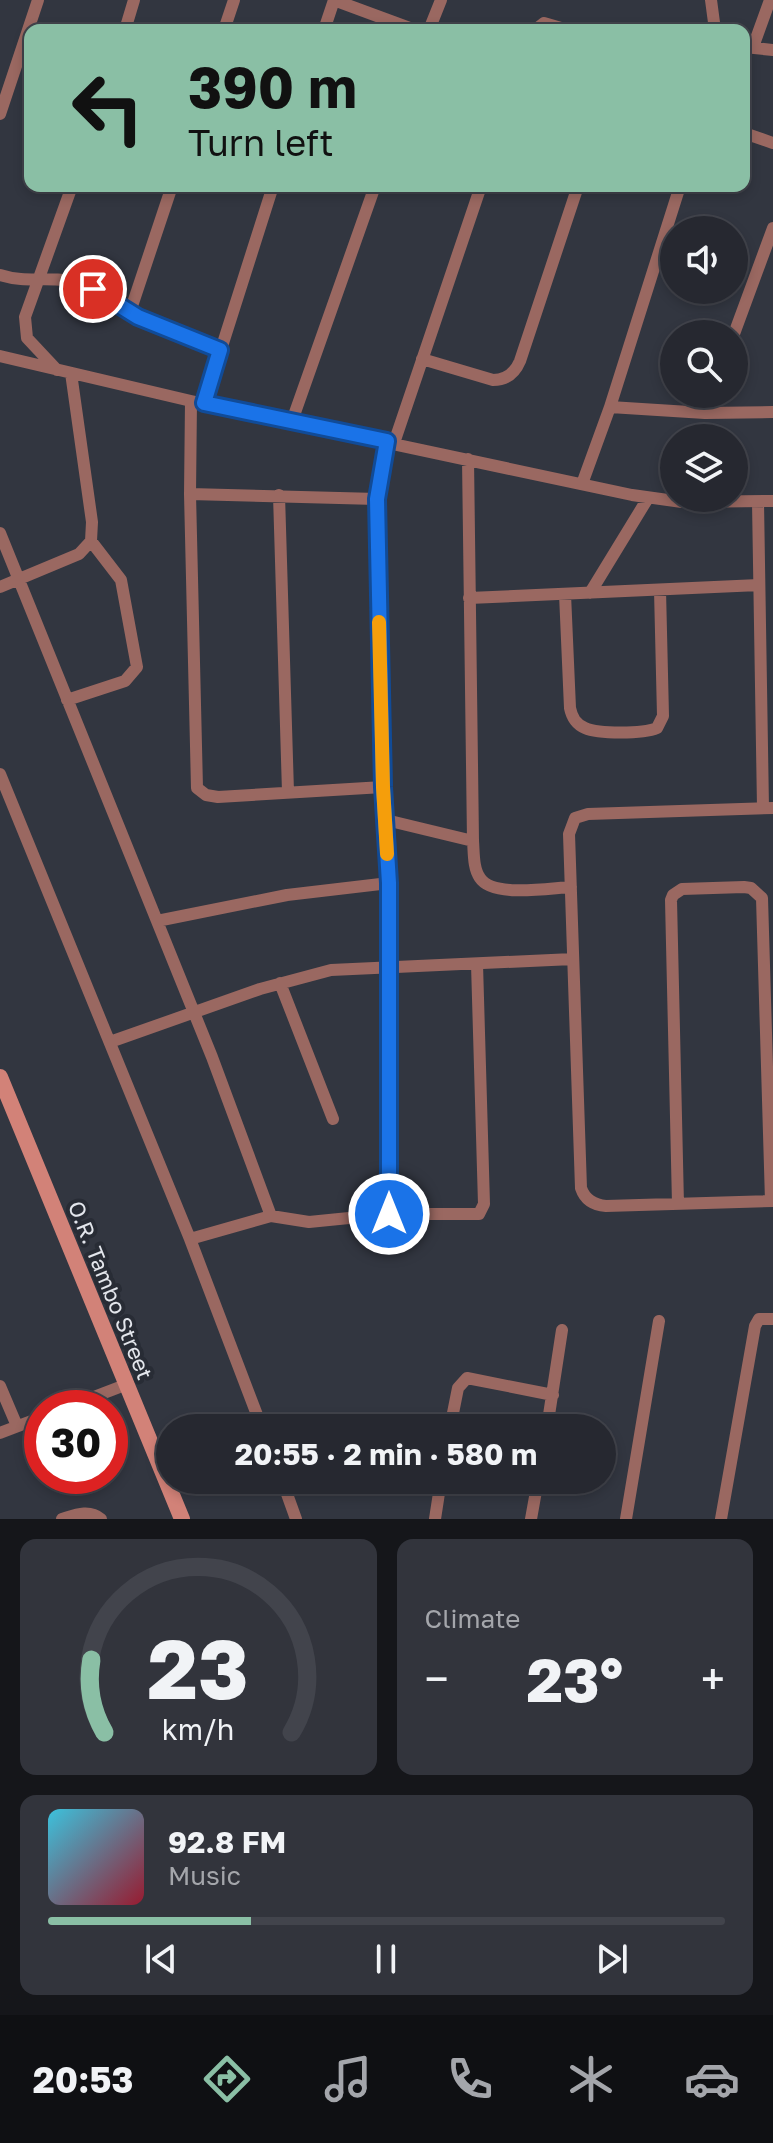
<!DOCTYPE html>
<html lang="en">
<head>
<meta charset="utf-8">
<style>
	:root { --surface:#262830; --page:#32343c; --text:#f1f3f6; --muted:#a4a6ab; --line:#42444c; --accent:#8abfa5 }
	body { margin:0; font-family:"Golos Text",sans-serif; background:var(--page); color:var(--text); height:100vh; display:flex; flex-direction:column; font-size:30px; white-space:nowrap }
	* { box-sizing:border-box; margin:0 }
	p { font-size:26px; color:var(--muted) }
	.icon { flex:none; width:44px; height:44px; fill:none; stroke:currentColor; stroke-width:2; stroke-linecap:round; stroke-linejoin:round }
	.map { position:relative; height:1519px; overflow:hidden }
	.details { display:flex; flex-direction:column; gap:20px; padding:20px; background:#15161a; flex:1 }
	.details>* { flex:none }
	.guide { position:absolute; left:24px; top:24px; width:726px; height:168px; border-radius:16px; box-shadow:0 4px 12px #0003,0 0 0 2px var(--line); background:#8abfa5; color:#111; overflow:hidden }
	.tools { position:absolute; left:660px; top:216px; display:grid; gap:16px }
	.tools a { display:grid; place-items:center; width:88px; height:88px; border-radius:50%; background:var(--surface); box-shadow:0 4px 12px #0003,0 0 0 2px var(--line); font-size:40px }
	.speed { position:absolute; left:24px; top:1390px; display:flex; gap:16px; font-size:40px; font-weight:700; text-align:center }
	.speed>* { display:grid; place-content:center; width:104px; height:104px; border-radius:50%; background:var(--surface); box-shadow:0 4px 12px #0003,0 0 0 2px var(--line); line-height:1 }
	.speed .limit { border:12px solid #d22; background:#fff; color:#111 }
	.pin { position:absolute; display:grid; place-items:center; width:68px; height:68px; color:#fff; margin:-34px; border:4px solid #fff; border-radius:50%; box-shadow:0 2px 8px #0007 }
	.me { position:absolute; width:88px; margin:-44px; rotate:0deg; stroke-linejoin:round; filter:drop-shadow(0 0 6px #0008) }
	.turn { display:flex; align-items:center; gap:28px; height:168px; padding:0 32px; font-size:36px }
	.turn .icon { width:104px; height:104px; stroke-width:2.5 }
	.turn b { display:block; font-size:56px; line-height:68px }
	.big { font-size:60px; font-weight:700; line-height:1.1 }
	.details .card { flex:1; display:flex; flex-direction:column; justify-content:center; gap:12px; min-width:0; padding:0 28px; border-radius:16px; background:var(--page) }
	.details .dial { align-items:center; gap:0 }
	.dial svg { height:208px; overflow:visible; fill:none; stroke:var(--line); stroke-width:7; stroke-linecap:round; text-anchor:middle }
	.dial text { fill:var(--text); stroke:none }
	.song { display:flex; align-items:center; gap:24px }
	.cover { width:96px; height:96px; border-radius:12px; background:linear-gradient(135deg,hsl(190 70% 55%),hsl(350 70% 35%)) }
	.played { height:8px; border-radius:4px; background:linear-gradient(90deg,var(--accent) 30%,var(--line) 30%) }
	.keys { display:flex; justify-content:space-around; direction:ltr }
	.heat { display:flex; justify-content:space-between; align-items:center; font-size:44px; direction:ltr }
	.details .tiles { flex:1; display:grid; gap:20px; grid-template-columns:1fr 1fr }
	.card:last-child { grid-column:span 2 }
	.trip { position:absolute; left:156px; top:1414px; width:460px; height:80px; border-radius:40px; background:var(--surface); box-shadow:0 4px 12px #0003,0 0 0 2px var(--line); font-weight:700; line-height:80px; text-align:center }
	.menu { display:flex; height:128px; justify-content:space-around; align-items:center; background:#0f1013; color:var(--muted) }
	.menu .icon { width:56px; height:56px }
	.menu .active { color:var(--accent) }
	.menu b { font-size:36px; color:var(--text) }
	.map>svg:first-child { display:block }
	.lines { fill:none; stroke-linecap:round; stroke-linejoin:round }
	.street { stroke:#9a6861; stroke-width:12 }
	.secondary { stroke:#d28278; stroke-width:16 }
	.route-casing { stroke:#114b97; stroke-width:20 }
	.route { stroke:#1a73e8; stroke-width:14 }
	.slow { stroke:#f59e0b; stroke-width:14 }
	.labels { text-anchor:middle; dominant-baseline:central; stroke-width:8; stroke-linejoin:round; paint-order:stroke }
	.street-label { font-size:22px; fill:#e3e6ec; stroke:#282c35 }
</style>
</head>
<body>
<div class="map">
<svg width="773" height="1519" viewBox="0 0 773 1519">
	<rect width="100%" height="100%" fill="#323640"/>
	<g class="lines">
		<path class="street" d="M 334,0 L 415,30
			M 711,0 L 715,30
			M 125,30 L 134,0
			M 224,30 L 234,0
			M 324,30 L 334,0
			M 429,30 L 441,0
			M 535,30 L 544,23 L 568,30
			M 744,47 L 773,50
			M 753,47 L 770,0
			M 0,114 L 38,0
			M 744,133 L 773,143
			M 0,275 C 27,284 54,275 80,283 C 102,291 118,307 139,317 C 165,330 193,339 220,350
			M 130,312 L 172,186
			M 734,334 L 773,228
			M 0,356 L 191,401 L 632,495 L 682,502 L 773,501
			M 422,359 L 493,380 C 506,380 515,373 520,361 L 578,186
			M 57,370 L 27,338 L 25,317 L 72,186
			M 191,401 L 190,494 L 197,788 L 206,795 L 218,797 L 383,787
			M 204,403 L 273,186
			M 610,407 L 705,413 L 773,412
			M 705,413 L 712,394
			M 292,421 L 375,186
			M 387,441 L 377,499 L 383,787 L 389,883 L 389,1214
			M 394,443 L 481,186
			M 468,459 L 473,841 C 474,853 473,868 480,878 C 493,898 549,888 571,887
			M 582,484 L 610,407 L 680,186
			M 190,494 L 377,499
			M 279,495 L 288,792
			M 758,502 L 763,808
			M 0,533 L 212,1057 L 271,1216
			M 0,587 L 79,554 L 91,541 L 92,522 L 71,373
			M 590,593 L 648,498
			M 565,594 L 570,708 C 572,718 576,724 585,728 C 598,734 643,734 657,728 L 663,716 L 660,590
			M 469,598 L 759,585
			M 67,700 L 125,681 L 137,667 L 121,580 L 91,541
			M 0,774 L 190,1239 L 262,1428
			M 773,808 L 588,814 L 575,818 L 569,834 L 581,1188 C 585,1200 594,1205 606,1206 L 773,1201
			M 386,820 L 473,841
			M 157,921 L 287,895 L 389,883
			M 280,983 L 333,1119
			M 110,1042 L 260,989 L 331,970 L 573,959
			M 678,1204 L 671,900 L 673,895 L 682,889 L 744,887 L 751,888 L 762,898 L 771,1201
			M 190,1239 L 271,1216 L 309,1222 L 389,1214 L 479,1214 L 484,1204 L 477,964
			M 0,1386 L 17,1426
			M 65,1408 L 125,1385
			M 450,1428 L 458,1388 L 467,1378 L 553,1395
			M 547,1428 L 562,1330
			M 0,1433 L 42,1417
			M 282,1480 L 296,1519
			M 62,1519 C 75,1515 89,1509 101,1519
			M 435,1519 L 441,1480
			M 531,1519 L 538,1480
			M 626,1519 L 659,1321
			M 721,1519 L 755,1326 L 759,1319 L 773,1319"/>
		<path class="secondary" d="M 0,1077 L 182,1519"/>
	</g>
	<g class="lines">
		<g class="route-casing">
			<path id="route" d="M 93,289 L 138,317 L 220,350 L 204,403 L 387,441 L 377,499 L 383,787 L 389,883 L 389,1214"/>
		</g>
		<use href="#route" class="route"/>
		<path class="slow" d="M 379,622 L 383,787 L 387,854"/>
	</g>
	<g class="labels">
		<g class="street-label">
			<text transform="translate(111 1290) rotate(68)">O.R. Tambo Street</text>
		</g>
	</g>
</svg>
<div class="tools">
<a><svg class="icon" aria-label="sound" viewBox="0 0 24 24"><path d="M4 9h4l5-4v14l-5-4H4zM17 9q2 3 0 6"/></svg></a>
<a><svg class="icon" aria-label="search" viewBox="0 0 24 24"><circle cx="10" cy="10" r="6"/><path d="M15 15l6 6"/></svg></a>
<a><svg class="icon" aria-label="layers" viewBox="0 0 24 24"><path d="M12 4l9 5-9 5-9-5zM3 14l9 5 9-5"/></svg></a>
</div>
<div class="speed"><div class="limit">30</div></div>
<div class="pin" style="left:93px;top:289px;background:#d93025"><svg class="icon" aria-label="arrive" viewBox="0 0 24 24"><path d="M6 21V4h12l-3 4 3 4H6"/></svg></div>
<svg class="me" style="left:389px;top:1214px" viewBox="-20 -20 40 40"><circle r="17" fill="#1a73e8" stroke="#fff" stroke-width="3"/><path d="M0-11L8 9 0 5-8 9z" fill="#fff"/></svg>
<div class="trip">20:55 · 2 min · 580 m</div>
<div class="guide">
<div class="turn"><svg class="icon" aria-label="left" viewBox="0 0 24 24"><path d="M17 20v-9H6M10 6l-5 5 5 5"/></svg><div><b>390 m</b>Turn left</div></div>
</div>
</div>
<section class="details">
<div class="tiles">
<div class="card dial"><svg viewBox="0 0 100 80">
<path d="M14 69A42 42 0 1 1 86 69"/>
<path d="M14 69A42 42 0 0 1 9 41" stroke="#8abfa5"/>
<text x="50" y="56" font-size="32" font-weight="700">23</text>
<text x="50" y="72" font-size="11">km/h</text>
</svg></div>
<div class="card"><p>Climate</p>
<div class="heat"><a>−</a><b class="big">23°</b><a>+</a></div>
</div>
<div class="card">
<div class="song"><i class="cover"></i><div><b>92.8 FM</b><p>Music</p></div></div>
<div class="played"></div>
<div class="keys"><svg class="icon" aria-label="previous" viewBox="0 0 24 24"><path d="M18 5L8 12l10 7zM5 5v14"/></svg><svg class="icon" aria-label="pause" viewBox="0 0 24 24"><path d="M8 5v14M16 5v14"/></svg><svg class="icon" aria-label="next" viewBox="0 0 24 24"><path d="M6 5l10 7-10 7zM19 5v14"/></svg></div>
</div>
</div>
</section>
<nav class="menu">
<b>20:53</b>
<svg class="icon active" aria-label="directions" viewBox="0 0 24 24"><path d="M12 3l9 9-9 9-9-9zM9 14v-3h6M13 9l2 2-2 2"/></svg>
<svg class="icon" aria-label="music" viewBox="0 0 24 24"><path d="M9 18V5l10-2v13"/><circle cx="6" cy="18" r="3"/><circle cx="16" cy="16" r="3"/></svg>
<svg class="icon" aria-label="phone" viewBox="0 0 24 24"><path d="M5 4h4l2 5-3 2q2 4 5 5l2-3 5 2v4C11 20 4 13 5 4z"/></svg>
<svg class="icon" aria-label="climate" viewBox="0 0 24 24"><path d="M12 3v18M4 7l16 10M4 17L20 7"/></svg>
<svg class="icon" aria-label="car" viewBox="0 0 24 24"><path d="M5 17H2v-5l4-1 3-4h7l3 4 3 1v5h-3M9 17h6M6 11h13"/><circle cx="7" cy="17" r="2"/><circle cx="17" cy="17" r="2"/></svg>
</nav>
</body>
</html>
